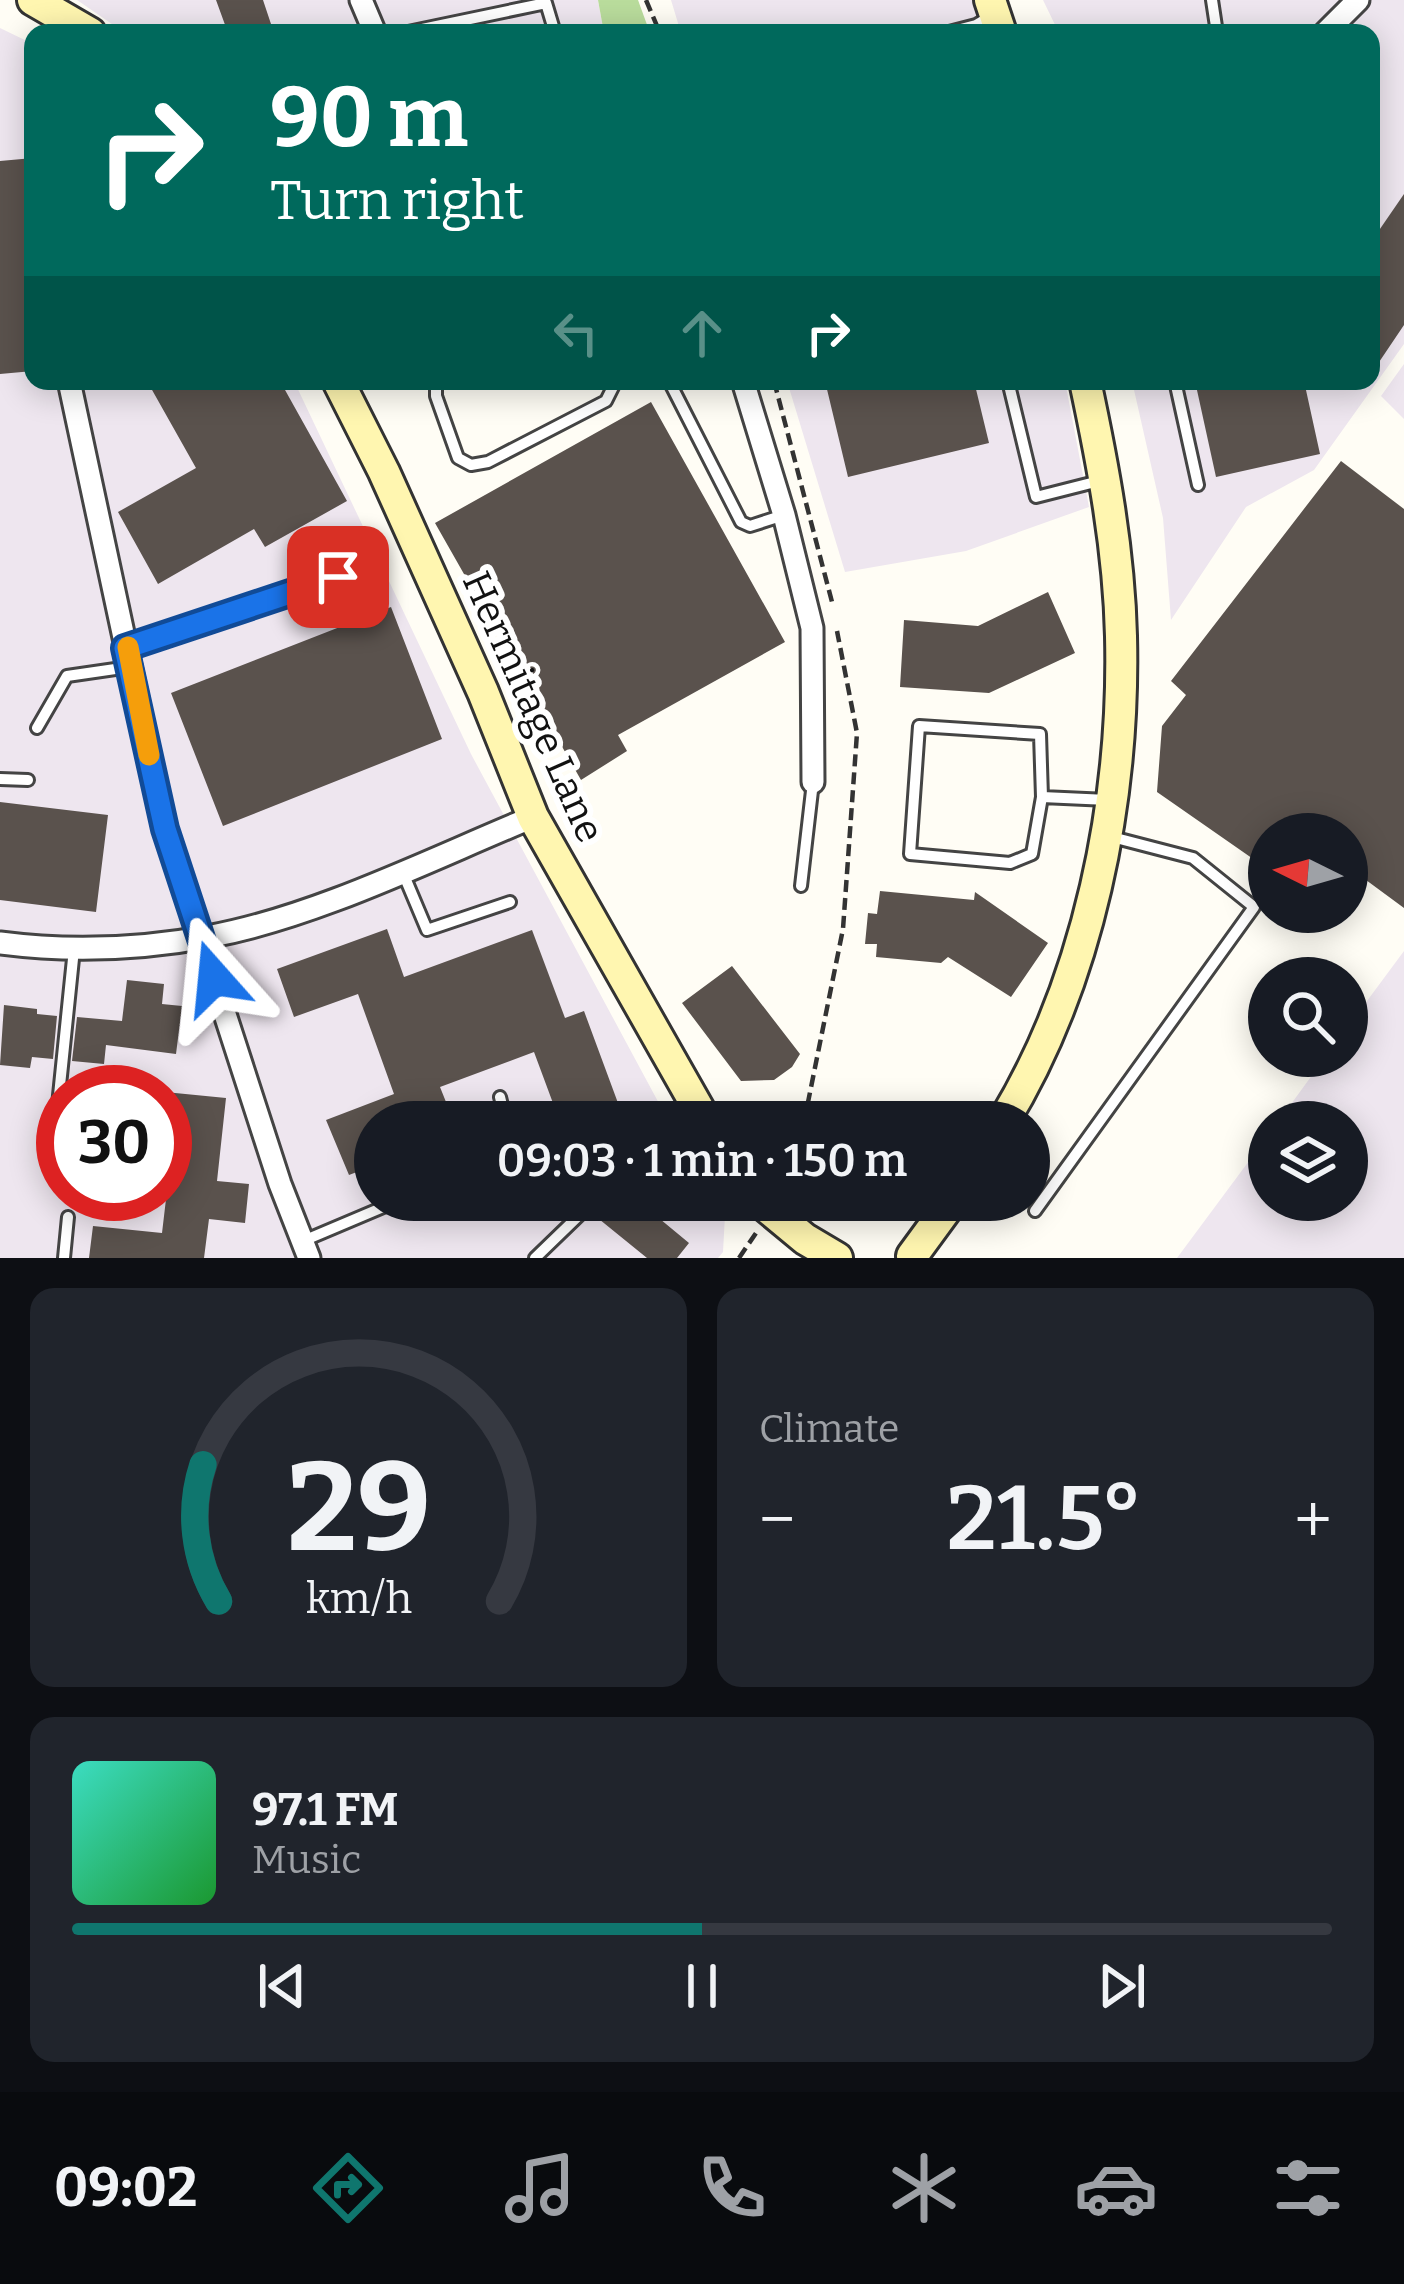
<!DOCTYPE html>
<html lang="en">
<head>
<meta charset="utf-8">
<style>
	:root { --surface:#171b24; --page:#20242c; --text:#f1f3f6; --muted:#9ea1a6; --line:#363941; --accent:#0f766e }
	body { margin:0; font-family:Bitter,serif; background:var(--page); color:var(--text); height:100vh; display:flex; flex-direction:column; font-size:45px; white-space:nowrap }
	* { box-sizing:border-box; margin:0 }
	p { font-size:39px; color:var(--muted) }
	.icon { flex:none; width:66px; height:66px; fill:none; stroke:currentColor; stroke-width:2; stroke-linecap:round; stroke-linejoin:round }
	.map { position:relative; height:1258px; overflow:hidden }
	.sheet { display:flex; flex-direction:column; gap:30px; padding:30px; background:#0d0f14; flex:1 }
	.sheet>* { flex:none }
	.banner { position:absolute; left:24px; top:24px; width:1356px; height:366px; border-radius:24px; box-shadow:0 6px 30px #0003; background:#00695c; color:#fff; overflow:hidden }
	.needle { width:78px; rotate:275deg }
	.tools { position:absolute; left:1248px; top:813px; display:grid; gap:24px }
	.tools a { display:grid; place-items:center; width:120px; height:120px; border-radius:50%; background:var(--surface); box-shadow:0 6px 30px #0003; font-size:60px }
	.speed { position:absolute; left:36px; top:1065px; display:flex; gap:24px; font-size:60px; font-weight:700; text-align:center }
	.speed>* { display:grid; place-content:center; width:156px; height:156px; border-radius:50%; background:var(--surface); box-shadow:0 6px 30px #0003; line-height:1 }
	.speed .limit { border:18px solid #d22; background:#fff; color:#111 }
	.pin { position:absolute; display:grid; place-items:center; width:102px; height:102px; color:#fff; margin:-51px; border-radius:24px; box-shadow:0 6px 18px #0006 }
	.me { position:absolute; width:132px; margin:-66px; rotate:342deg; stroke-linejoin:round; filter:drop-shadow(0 0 9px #0008) }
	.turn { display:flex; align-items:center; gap:42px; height:252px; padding:0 48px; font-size:54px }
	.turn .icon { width:156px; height:156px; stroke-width:2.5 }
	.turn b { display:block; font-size:84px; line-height:102px }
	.lanes { display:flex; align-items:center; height:114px; padding:0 48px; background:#0003; justify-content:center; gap:60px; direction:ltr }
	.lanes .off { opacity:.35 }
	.big { font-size:90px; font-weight:600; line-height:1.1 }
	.sheet .card { flex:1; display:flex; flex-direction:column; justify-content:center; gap:18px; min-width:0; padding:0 42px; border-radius:24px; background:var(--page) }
	.sheet .dial { align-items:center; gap:0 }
	.dial svg { height:312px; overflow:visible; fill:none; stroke:var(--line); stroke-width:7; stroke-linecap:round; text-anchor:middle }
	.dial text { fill:var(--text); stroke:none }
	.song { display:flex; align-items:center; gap:36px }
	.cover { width:144px; height:144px; border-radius:18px; background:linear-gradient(135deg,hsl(170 70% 55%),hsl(130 70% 35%)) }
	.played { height:12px; border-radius:6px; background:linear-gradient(90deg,var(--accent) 50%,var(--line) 50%) }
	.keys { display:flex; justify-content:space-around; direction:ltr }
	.heat { display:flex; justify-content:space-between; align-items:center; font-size:66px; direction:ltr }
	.sheet .tiles { flex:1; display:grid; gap:30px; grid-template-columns:1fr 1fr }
	.card:last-child { grid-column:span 2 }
	.trip { position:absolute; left:354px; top:1101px; width:696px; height:120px; border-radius:60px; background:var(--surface); box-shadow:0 6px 30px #0003; font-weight:600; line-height:120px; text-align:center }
	.tab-bar { display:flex; height:192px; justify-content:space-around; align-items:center; background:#090b0e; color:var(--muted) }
	.tab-bar .icon { width:84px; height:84px }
	.tab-bar .on { color:var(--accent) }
	.tab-bar b { font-size:54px; color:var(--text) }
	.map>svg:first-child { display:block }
	.industrial { fill:#eee6ef; fill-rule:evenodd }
	.forest { fill:#b9dc9c }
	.building { fill:#5a524d }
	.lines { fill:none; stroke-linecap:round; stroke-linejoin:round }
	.lane-casing { stroke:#444; stroke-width:16 }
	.street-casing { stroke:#444; stroke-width:27 }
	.secondary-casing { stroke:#333; stroke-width:36 }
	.path { stroke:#333; stroke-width:4.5; stroke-dasharray:12 6; stroke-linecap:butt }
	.lane { stroke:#fff; stroke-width:10 }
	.street { stroke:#fff; stroke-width:21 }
	.secondary { stroke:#fff6b0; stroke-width:30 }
	.route-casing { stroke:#114b97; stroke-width:30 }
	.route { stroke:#1a73e8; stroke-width:21 }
	.slow { stroke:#f59e0b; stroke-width:21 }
	.labels { text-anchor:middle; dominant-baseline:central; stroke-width:12; stroke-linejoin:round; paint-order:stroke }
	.street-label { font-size:39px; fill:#111; stroke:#fff }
</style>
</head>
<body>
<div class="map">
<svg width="1404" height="1258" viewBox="0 0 1404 1258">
	<rect width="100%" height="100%" fill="#fffdf5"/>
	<path class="industrial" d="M 77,0 L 598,0 L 604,33 L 125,33 Z
		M 671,0 L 976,0 L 984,33 L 681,33 Z
		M 1043,0 L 1404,0 L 1404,344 L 1314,470 L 1246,507 L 1171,620 L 1163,518 L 1132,381 L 1371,381 L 1371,33 L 1059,33 Z
		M 0,28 L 33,44 L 33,381 L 294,381 L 471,754 L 669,1122 L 375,1122 L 375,1200 L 716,1200 L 725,1215 L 723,1252 L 718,1258 L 0,1258 ZM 63,1092 L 165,1092 L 165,1194 L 63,1194 Z
		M 1404,364 L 1404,419 L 1381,396 Z
		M 787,381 L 1065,381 L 1089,507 L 966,551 L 845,572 Z
		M 1404,951 L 1404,1258 L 1177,1258 L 1269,1134 L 1269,1200 L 1347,1200 L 1347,1122 L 1278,1122 L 1326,1056 L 1347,1056 L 1347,1028 Z"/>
	<path class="forest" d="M 598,0 L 638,0 L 650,33 L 604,33 Z"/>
	<path class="building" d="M 216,0 L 263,0 L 274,33 L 228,33 Z
		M 33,158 L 33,371 L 0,374 L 0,161 Z
		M 1404,194 L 1404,325 L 1371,374 L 1371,242 Z
		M 147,381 L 280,381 L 347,501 L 265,547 L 254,529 L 158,584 L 118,512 L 196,468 Z
		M 825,381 L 974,381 L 989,443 L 848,477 Z
		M 1195,381 L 1304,381 L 1320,454 L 1216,477 Z
		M 651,402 L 785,642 L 618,735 L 627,751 L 581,780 L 435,523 Z
		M 1341,461 L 1404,509 L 1404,908 L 1347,866 L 1347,834 L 1269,834 L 1269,870 L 1157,792 L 1162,726 L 1186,695 L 1171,681 Z
		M 1048,592 L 1075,653 L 989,693 L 900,687 L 904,620 L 978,626 Z
		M 391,607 L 442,739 L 223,826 L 171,693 Z
		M 0,802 L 108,815 L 96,912 L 0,900 Z
		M 880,891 L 974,900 L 975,892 L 1048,943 L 1011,997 L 948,957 L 941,963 L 876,957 L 877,944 L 865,944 L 868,913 L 877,914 Z
		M 387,929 L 404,977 L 532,930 L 565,1018 L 584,1011 L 625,1122 L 560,1122 L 534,1052 L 440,1087 L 454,1122 L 375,1122 L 375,1165 L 349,1175 L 326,1120 L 394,1094 L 358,994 L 294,1017 L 277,969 Z
		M 732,966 L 800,1054 L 792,1067 L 774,1080 L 741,1081 L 682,1003 Z
		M 127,980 L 164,984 L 162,1004 L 182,1006 L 176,1054 L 106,1045 L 104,1064 L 72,1061 L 77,1017 L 122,1021 Z
		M 4,1005 L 37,1009 L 37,1014 L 57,1016 L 53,1059 L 32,1057 L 30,1068 L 0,1065 Z
		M 165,1092 L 226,1098 L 217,1181 L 249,1184 L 245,1223 L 209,1219 L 204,1258 L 89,1258 L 93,1226 L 162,1233 L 173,1140 L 165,1140 Z
		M 605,1200 L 637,1200 L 689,1243 L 677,1258 L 647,1258 L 594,1215 Z"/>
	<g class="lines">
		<g class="lane-casing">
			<path id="lane" d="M 1212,0 L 1217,33
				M 403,33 L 546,3 L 555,33
				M 945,33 L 976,25 L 991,16
				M 436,381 L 436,396 L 458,458 L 471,465 L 488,462 L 606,401 L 616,381
				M 669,381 L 741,522 L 750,526 L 784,515
				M 1008,381 L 1036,497 L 1103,480
				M 1175,381 L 1198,485
				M 125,648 L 338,577
				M 919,726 L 1040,734 L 1042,797 L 1032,854 L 1010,863 L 910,854 Z
				M 37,728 L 67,676 L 129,667
				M 0,779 L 28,780
				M 1042,797 L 1108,800
				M 403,873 L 427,930 L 510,902
				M 801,886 L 813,782
				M 500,1097 L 506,1122
				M 63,1106 L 58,1105 L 74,949
				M 1035,1211 L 1254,907 L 1193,858 L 1112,837
				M 303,1241 L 400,1200
				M 64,1258 L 68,1217
				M 535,1258 L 595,1200"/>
		</g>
		<g class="street-casing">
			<path id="street" d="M 361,0 L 375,33
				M 1325,33 L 1358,0
				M 69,381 L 165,829 L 280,1184 L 309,1258
				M 743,381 L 784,515 L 812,628 L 813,782
				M 0,943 C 69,952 143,949 212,936 C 318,916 433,858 533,817"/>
		</g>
		<g class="secondary-casing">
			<path id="secondary" d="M 33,0 L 90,33
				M 990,0 L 1001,33
				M 338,381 L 384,472 L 483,692 L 533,817 L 706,1122
				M 1003,1122 C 1089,981 1125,800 1121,636 C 1119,550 1103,465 1085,381
				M 758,1200 L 805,1239 L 837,1258
				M 912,1256 L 953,1200"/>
		</g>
		<path class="path" d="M 646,0 L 660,33
			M 774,381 L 832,602
			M 804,1122 L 843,929 L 857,733 L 837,631
			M 739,1258 L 756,1233"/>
		<use href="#lane" class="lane"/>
		<use href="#street" class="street"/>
		<use href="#secondary" class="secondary"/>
	</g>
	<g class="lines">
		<g class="route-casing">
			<path id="route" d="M 214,978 L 165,829 L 125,648 L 338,577"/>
		</g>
		<use href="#route" class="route"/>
		<path class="slow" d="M 128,647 L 149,755"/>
	</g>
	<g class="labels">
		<g class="street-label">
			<text transform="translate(533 707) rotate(66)">Hermitage Lane</text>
		</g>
	</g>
</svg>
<div class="tools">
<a><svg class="needle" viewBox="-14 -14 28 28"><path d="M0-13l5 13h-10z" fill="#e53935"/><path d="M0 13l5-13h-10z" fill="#9ea1a6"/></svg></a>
<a><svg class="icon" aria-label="search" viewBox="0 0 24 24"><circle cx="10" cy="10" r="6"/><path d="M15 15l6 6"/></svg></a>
<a><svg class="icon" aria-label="layers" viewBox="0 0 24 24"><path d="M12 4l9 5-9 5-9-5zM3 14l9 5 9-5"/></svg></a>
</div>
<div class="speed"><div class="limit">30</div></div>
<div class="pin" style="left:338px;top:577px;background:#d93025"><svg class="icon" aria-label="arrive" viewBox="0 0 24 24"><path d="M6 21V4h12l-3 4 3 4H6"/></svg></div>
<svg class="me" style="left:214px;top:978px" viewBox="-20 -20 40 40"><path d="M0-17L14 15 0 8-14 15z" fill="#1a73e8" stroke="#fff" stroke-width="4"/></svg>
<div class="trip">09:03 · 1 min · 150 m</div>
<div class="banner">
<div class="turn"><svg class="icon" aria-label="right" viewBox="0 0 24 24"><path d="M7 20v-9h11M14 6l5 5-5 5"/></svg><div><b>90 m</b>Turn right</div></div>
<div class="lanes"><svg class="icon off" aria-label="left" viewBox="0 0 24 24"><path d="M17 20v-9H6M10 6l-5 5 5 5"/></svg><svg class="icon off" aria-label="ahead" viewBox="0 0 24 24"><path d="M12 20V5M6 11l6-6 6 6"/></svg><svg class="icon" aria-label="right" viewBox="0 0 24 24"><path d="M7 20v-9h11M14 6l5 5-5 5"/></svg></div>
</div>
</div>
<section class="sheet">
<div class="tiles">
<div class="card dial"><svg viewBox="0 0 100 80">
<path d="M14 69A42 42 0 1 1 86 69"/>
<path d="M14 69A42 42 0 0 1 10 34" stroke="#0f766e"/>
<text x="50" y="56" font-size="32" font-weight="700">29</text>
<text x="50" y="72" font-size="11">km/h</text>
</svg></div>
<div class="card"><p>Climate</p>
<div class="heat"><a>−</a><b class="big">21.5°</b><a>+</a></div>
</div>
<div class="card">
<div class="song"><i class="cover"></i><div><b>97.1 FM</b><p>Music</p></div></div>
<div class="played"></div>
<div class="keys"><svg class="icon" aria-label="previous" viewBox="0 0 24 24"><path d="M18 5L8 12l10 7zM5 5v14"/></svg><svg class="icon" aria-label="pause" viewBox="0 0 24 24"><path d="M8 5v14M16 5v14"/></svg><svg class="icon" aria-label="next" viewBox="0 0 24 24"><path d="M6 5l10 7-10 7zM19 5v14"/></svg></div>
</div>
</div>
</section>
<nav class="tab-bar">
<b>09:02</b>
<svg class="icon on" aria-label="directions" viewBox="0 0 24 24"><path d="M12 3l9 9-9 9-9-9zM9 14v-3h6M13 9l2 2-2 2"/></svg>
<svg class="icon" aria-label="music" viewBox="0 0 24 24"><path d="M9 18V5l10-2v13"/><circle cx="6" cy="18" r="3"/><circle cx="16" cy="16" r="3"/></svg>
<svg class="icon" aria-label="phone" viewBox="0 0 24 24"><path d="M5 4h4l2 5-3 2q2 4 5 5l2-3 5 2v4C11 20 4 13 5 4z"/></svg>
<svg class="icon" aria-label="climate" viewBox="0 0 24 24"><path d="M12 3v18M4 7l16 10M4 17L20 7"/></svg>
<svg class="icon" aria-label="car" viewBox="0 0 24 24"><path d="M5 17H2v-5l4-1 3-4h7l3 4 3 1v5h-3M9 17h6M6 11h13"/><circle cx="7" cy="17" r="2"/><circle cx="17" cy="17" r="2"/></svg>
<svg class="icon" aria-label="filters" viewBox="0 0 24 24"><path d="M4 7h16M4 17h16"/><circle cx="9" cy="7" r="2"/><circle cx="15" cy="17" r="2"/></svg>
</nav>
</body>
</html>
